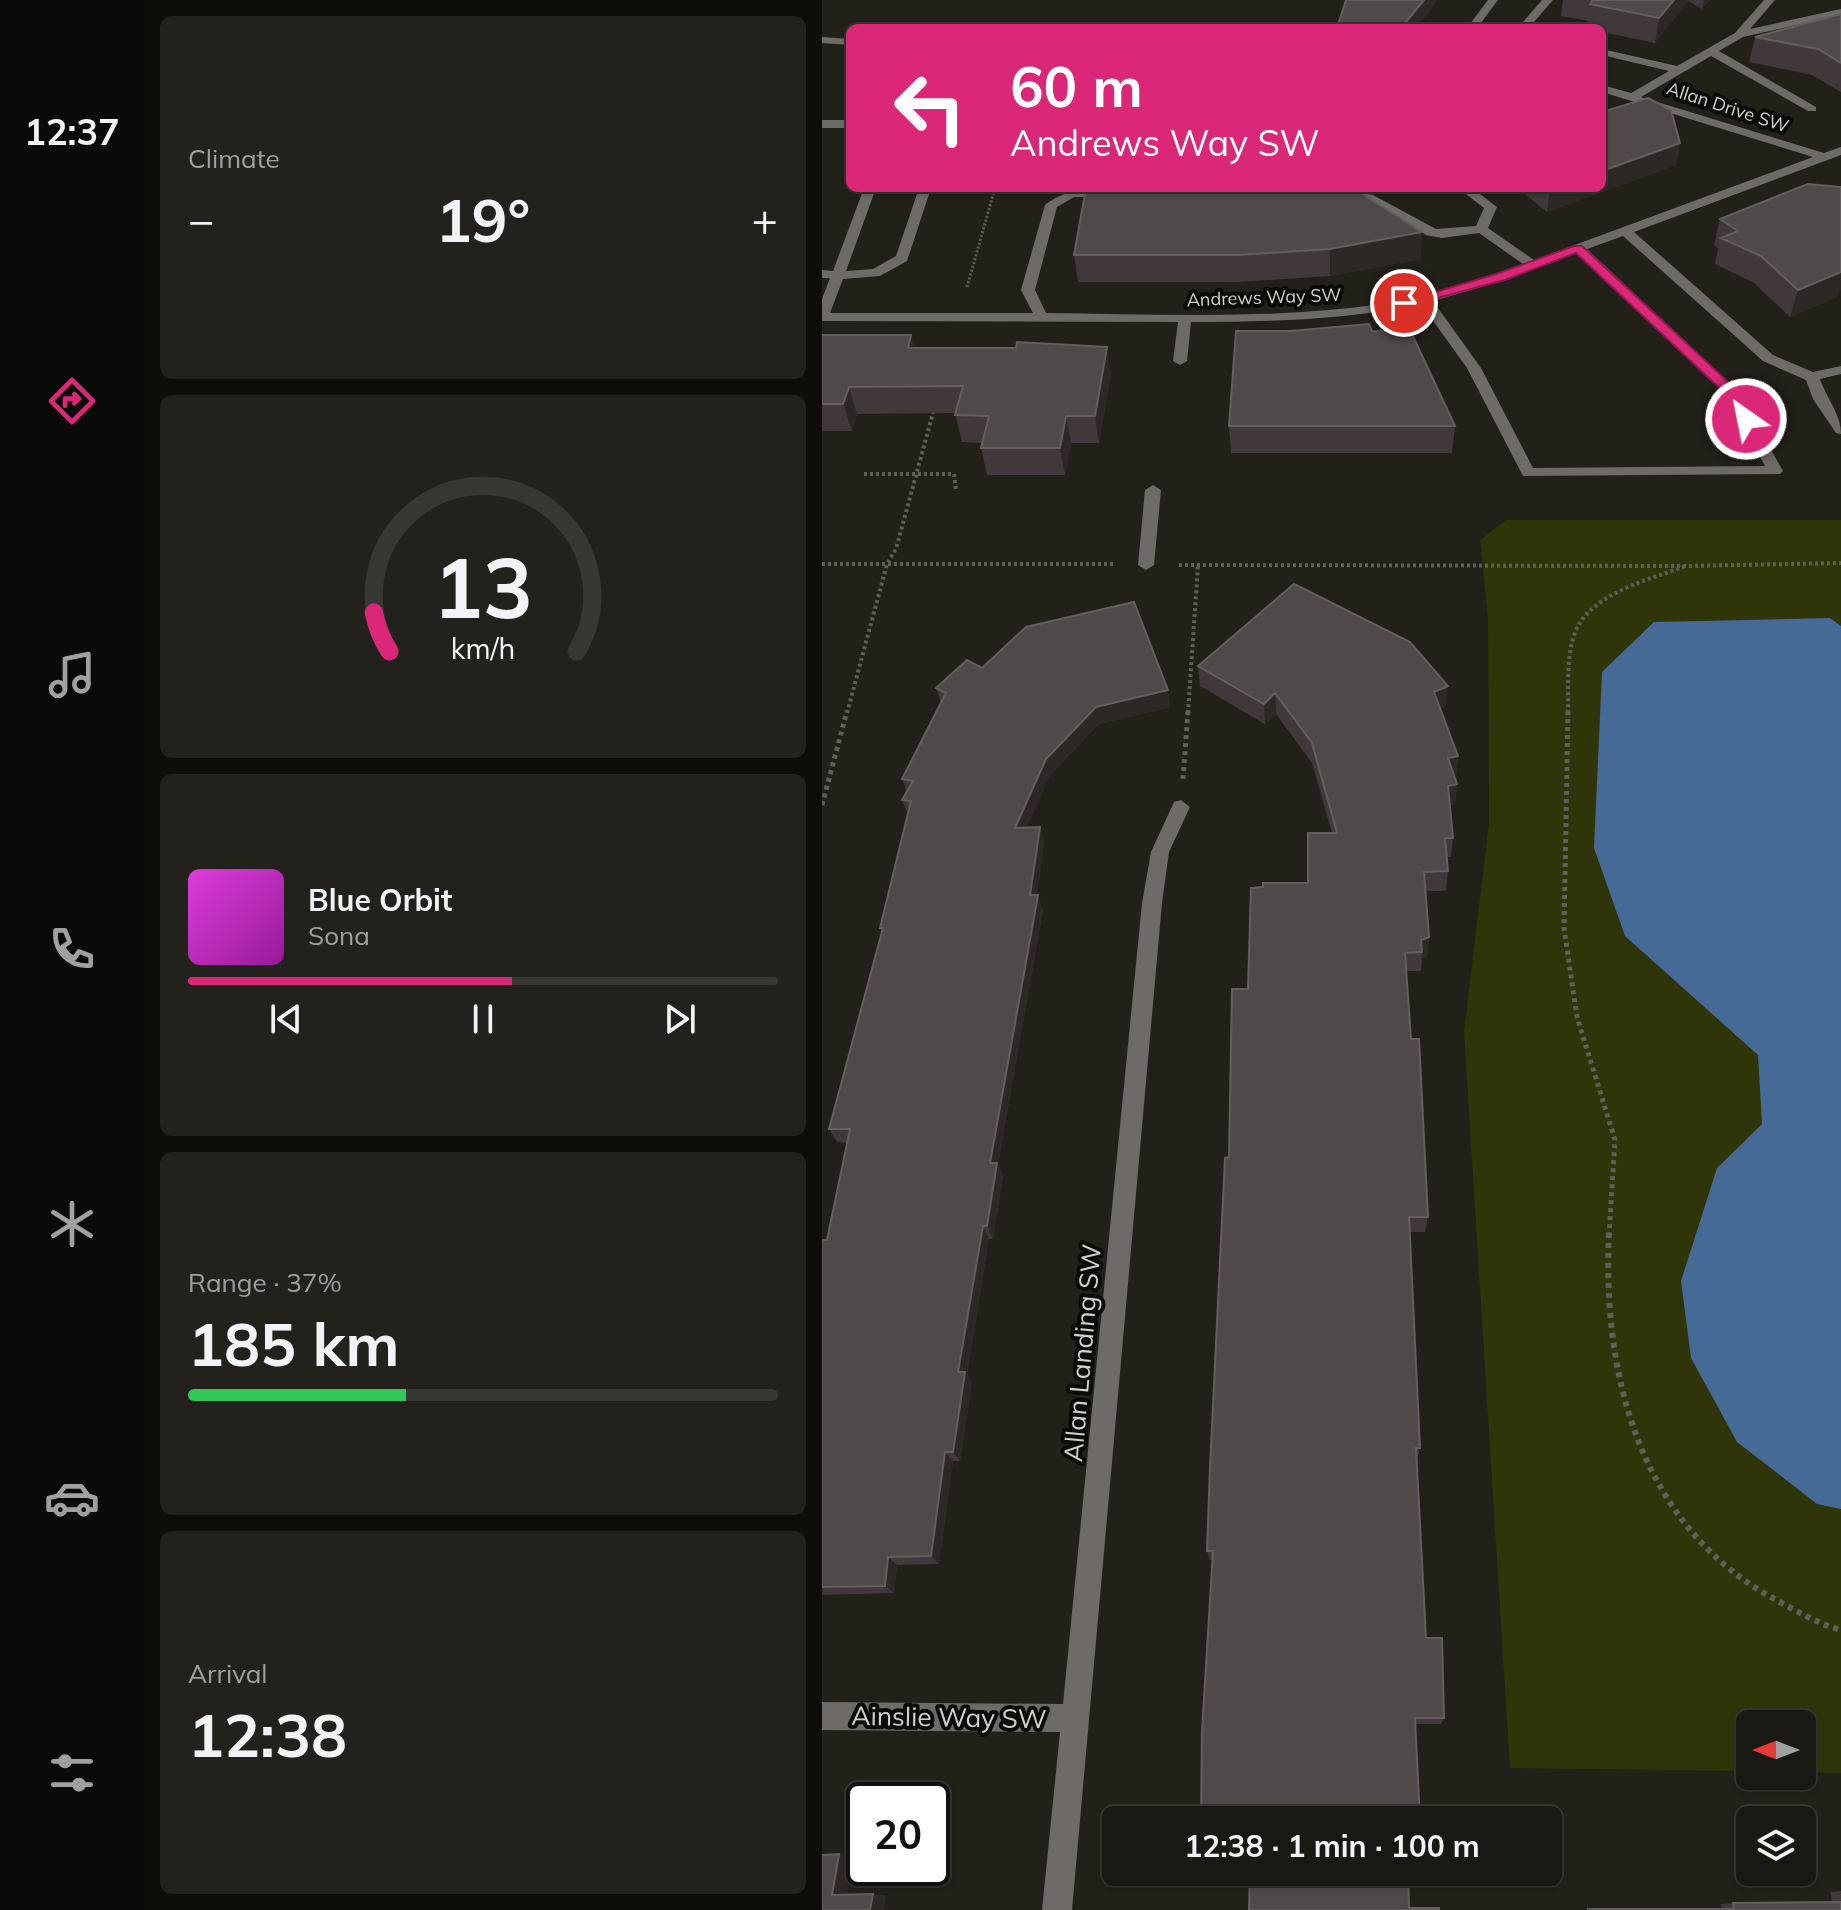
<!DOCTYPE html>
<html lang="en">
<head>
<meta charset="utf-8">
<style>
	:root { --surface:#191813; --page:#22211c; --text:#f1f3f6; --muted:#9fa0a0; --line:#373733; --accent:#db2777 }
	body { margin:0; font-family:Mulish,sans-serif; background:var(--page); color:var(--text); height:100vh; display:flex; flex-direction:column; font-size:30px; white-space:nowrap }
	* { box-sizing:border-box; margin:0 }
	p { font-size:26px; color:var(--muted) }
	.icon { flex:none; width:44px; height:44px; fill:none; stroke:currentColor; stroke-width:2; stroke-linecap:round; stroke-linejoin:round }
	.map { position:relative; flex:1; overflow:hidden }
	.drawer { display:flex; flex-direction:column; gap:16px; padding:16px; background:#0e0d0a; width:678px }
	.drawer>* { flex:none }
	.guide { position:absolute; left:24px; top:24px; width:760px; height:168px; border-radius:12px; box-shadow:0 2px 6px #0004,0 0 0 2px var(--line); background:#db2777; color:#fff; overflow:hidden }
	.needle { width:52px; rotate:270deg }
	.tools { position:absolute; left:914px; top:1710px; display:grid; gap:16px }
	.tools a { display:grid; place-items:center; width:80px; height:80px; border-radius:12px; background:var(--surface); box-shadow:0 2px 6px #0004,0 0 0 2px var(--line); font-size:40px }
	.speed { position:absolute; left:24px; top:1782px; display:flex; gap:16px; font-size:40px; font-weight:700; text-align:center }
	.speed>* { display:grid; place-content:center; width:104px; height:104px; border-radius:50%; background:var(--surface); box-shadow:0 2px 6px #0004,0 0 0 2px var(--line); line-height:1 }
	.speed .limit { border:4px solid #111; border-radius:12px; background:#fff; color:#111 }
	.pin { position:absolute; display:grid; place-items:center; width:68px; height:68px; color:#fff; margin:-34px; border:4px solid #fff; border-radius:50%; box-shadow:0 2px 8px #0007 }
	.me { position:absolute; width:88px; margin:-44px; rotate:327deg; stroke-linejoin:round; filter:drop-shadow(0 0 6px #0008) }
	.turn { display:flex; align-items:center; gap:28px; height:168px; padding:0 32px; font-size:36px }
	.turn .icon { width:104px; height:104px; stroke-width:2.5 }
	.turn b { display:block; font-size:56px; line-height:68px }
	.big { font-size:60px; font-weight:700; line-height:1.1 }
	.drawer .widget { flex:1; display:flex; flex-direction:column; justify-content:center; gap:12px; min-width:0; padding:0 28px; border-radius:12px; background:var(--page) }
	.drawer .dial { align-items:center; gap:0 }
	.dial svg { height:208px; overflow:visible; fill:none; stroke:var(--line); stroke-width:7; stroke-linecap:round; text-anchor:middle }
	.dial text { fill:var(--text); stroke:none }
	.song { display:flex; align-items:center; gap:24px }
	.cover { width:96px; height:96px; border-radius:12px; background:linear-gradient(135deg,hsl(300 70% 55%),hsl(300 70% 35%)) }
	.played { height:8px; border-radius:4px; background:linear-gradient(90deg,var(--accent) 55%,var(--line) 55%) }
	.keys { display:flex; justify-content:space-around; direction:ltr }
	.heat { display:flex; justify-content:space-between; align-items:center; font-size:44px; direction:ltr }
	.charge { height:12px; border-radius:6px; background:linear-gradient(90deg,#34c759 37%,var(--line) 0) }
	.trip { position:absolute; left:280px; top:1806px; width:460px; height:80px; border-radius:12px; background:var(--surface); box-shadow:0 2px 6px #0004,0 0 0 2px var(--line); font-weight:700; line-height:80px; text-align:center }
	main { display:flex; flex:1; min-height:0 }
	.dock { display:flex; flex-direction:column; width:144px; justify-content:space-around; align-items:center; background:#0a0a08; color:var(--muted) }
	.dock .icon { width:56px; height:56px }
	.dock .current { color:var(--accent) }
	.dock b { font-size:36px; color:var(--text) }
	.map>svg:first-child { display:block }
	.green { fill:#303409 }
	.water { fill:#466a96 }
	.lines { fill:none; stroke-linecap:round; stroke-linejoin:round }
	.path-far3 { stroke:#5f5e58; stroke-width:3; stroke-dasharray:2 2; stroke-linecap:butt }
	.path-far2 { stroke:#5f5e58; stroke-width:4; stroke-dasharray:3 3; stroke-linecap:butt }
	.path-far1 { stroke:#5f5e58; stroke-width:5; stroke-dasharray:4 4; stroke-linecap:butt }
	.path { stroke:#5f5e58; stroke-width:6; stroke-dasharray:5 5; stroke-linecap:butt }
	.minor { fill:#6e6a68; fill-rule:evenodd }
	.wall { fill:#40383a }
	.shaded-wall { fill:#2d2826 }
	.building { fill:#50494a; stroke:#645e5e; stroke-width:2 }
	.route { fill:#db2777; stroke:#8e194d; stroke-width:2 }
	.labels { text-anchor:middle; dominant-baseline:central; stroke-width:8; stroke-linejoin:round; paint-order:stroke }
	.far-street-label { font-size:18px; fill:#d2d1cd; stroke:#0a0a07 }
	.near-street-label { font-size:26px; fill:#d2d1cd; stroke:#0a0a07 }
</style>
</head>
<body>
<main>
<nav class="dock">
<b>12:37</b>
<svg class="icon current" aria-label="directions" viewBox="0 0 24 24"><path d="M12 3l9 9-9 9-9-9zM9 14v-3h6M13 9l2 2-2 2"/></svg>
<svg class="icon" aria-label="music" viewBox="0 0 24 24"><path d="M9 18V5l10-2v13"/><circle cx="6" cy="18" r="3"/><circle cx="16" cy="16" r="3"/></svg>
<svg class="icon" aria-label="phone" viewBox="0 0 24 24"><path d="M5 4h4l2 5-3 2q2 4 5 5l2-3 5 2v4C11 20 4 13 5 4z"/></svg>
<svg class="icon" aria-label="climate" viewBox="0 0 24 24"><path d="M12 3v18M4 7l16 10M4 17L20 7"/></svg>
<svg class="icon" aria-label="car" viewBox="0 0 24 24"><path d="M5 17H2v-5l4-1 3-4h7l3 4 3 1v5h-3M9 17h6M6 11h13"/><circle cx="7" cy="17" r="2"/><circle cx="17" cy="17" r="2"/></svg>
<svg class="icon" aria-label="filters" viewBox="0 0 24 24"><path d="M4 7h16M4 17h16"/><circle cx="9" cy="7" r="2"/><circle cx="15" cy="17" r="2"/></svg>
</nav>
<section class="drawer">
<div class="widget"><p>Climate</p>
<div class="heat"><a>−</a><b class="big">19°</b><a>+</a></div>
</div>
<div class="widget dial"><svg viewBox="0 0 100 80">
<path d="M14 69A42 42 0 1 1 86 69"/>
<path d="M14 69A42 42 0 0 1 8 54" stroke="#db2777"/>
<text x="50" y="56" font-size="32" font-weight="700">13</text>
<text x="50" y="72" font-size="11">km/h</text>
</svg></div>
<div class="widget">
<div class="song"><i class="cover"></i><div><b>Blue Orbit</b><p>Sona</p></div></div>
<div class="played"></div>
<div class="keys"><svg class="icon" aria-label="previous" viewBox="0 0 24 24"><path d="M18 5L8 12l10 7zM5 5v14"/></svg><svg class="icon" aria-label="pause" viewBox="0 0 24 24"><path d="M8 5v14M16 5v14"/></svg><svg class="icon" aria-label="next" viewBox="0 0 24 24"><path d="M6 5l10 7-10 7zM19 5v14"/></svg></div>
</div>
<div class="widget"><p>Range · 37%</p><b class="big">185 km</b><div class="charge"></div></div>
<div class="widget"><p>Arrival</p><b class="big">12:38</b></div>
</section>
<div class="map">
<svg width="1019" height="1910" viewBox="0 0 1019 1910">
	<rect width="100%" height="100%" fill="#212019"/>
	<path class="green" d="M 684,520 L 1019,520 L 1019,1773 L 980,1772 L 980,1724 L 928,1724 L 928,1771 L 688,1768 L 642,1032 L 667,823 L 666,618 L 658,540 Z"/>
	<path class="water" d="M 1008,618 L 1019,626 L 1019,1509 L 995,1504 L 915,1442 L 869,1358 L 859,1281 L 895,1168 L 940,1124 L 936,1055 L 803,936 L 772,848 L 780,672 L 832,622 Z"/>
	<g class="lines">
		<path class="path-far3" d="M 145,287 L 173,188"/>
		<path class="path-far2" d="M 42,474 L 132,474 L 134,490
			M 0,564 L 291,564
			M 357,565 L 864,566 L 1019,563
			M 25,713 L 65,564 L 74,549 L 112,409
			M 366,713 L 376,565
			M 746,713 C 747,686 743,651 756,626 C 776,591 829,579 864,566"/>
		<path class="path-far1" d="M 746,711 L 742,928 L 755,1017 L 793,1140 L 787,1235
			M 361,779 L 366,711
			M 0,805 L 25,711"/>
		<path class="path" d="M 787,1233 C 780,1379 820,1530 958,1602 C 978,1613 997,1624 1019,1630"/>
		<path class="minor" d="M 666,0 L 676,0 L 655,28 L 645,28 Z
			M 720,0 L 731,0 L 712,22 L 715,28 L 705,28 L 701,22 Z
			M 942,0 L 953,0 L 928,29 L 1019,9 L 1019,15 L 921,37 L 897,51 L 994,107 L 994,111 L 986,111 L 889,56 L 819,97 L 1002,153 L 1019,147 L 1019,155 L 812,232 L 951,355 L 991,372 L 1019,366 L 1019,374 L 998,379 C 1005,399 1019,414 1019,434 L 1014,433 L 991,399 L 984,380 L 941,361 L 801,236 L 765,249 L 915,390 L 961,471 L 958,474 L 701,476 L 645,368 L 599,304 C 524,320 447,322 369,322 L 365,361 L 358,365 L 351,361 L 356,322 L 0,321 L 0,299 L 8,278 L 0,278 L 0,270 L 11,271 L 42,188 L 54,188 L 24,271 L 51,269 L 74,256 L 97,188 L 109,188 L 85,261 L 58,276 L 21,279 L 8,313 L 211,313 L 199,290 L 223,205 C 239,191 278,181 296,193 L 290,197 L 252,197 L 235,207 L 213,290 L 224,313 C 336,314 449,320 560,304 C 608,297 656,281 701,264 L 657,233 L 620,238 L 604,235 L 553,205 L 512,193 L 518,189 L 551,195 L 614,229 L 654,226 L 662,208 L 636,188 L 650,188 L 675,207 L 666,228 L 712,260 L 991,157 L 780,92 L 780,85 L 809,93 L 847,71 L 780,55 L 780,49 L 855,66 L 913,33 ZM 754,253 L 904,395 L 943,466 L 711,468 L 659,368 L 611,301 L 683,280 Z
			M 0,37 L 28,39 L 28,45 L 0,43 Z
			M 0,120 L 28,120 L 28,128 L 0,128 Z
			M 331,485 L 339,490 L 332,565 L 324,570 L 316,565 L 323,490 Z
			M 359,800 L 368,807 L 347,852 L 340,903 L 250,1910 L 220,1910 L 238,1732 L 0,1730 L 0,1702 L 241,1704 L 320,903 L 329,852 L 352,802 Z"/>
	</g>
	<path class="wall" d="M 741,0 L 888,0 L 880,9 L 866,1 L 833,43 L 780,32 L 780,28 L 765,28 L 766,21 L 739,16 Z
		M 1019,14 L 1019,92 L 990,75 L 927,62 L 933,37 Z
		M 858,143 L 854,165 L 725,212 L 695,188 L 780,188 Z
		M 264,188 L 599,259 L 508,276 L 417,282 L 256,282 L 252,255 Z
		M 898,219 L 1017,291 L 1015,297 L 968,317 L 932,283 L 893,264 L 896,248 L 892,245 Z
		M 550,331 L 633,426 L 630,453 L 409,453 L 407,426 Z
		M 0,335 L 89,335 L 93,348 L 289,374 L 277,443 L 249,443 L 243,475 L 165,475 L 159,448 L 160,443 L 140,442 L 133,413 L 35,414 L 30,431 L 0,431 Z
		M 376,666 L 624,706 L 618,709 L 636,756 L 634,776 L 632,776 L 635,784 L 633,804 L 628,805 L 631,838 L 629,857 L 625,857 L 626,871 L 624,891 L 603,891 L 607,937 L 605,956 L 600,958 L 599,971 L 584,971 L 589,1039 L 606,1217 L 603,1232 L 588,1232 L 598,1448 L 595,1459 L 604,1638 L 622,1718 L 619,1724 L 594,1724 L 390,1560 L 388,1560 L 385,1551 L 407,1157 L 426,989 L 441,887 L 486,883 L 510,833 L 490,763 L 454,714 L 443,724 L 378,686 Z
		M 160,668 L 348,707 L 277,724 L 228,775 L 204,828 L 218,827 L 222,843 L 215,895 L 221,910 L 176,1164 L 181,1176 L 171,1239 L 167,1239 L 145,1374 L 150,1382 L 138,1461 L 131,1461 L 117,1564 L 75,1565 L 72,1593 L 0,1595 L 0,1240 L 5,1240 L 26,1143 L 15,1142 L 7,1129 L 60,933 L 58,928 L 86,814 L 80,800 L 85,792 L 80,779 L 119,703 L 114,688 Z
		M 1019,1891 L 1019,1910 L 758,1910 L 900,1909 L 899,1904 L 911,1903 L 1010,1902 L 1008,1892 Z"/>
	<path class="shaded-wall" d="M 602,0 L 614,0 L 613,4 L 595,28 L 579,28 Z
		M 852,0 L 867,0 L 833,43 L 837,18 Z
		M 882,0 L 888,0 L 880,9 Z
		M 858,143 L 854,165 L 725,212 L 728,190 L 734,188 L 780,188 L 780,171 Z
		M 600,232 L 599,259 L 508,276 L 508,249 Z
		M 1019,266 L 1019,290 L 1017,291 L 1015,297 L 968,317 L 976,290 Z
		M 89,335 L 96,362 L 86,348 Z
		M 285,347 L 289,374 L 277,443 L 273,416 Z
		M 27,387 L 35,414 L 30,431 L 21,404 Z
		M 244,416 L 249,443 L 243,475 L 238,448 Z
		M 626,686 L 624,706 L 610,712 L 612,692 Z
		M 346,690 L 348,707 L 277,724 L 228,775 L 197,844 L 193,828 L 224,759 L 274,707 Z
		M 453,693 L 454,714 L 443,724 L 442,704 Z
		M 636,756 L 634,776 L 624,777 L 626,758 Z
		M 635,784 L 633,804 L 624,805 L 626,786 Z
		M 218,827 L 222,843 L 213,910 L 208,895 Z
		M 216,895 L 221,910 L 176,1164 L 181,1176 L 171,1239 L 165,1226 L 168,1163 Z
		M 607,937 L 605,956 L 600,958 L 599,940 Z
		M 161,1226 L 167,1239 L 145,1374 L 150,1382 L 138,1461 L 131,1452 L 136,1372 Z
		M 123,1452 L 131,1461 L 117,1564 L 109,1556 Z
		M 66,1557 L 75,1565 L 72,1593 L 63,1586 Z
		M 17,1854 L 31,1857 L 25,1896 L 10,1895 Z
		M 51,1894 L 64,1895 L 62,1910 L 48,1910 Z"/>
	<path class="building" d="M 524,0 L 602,0 L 579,28 L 515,28 Z
		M 771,0 L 852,0 L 837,18 L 768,4 Z
		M 1019,14 L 1019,63 L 996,49 L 933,37 Z
		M 826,98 L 849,110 L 858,143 L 780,171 L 780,112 Z
		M 986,184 L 1019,187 L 1019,272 L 976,290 L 939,256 L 899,238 L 916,231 L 898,219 Z
		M 264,188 L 531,188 L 600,232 L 508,249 L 416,255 L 252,255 Z
		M 547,324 L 550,331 L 589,332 L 633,426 L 407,426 L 414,331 L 469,331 Z
		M 0,335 L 89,335 L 86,348 L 194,348 L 195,342 L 285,347 L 273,416 L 244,416 L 238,448 L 159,448 L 167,416 L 133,415 L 141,386 L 27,387 L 21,404 L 0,404 Z
		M 472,584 L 588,642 L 626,686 L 612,692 L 636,756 L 626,758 L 635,784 L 626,786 L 631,838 L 623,838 L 626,871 L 602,872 L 607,937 L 599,940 L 600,952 L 583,953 L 589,1039 L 597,1039 L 606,1217 L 587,1217 L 598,1448 L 594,1448 L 604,1638 L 620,1638 L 622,1718 L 593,1718 L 598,1820 L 379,1820 L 380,1731 L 391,1551 L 385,1551 L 388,1467 L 403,1158 L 407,1157 L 410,989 L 426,989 L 429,888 L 441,887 L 441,883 L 486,883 L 486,833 L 515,833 L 490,743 L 453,693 L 442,704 L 376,666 Z
		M 312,602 L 346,690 L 274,707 L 224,759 L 193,828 L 218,827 L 208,895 L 216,895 L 168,1163 L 175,1163 L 165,1226 L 161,1226 L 136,1372 L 143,1372 L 131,1452 L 123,1452 L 109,1556 L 66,1557 L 63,1586 L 0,1587 L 0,1240 L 5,1240 L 28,1129 L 7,1129 L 61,928 L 58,928 L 89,801 L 80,800 L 91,781 L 80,779 L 124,693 L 114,688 L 145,660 L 160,668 L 204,627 Z
		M 17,1854 L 10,1895 L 51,1894 L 48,1910 L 0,1910 L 0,1855 Z
		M 428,1872 L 586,1872 L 587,1908 L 617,1908 L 617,1910 L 427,1910 Z
		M 1019,1902 L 1019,1910 L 766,1910 L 766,1909 L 912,1909 L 911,1903 Z"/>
	<path class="route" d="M 752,246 L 760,246 L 915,390 L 931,419 L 929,422 L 920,422 L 905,395 L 754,253 L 683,280 L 582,307 L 576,303 L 674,274 Z"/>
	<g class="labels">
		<g class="far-street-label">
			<text transform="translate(906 107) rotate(18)">Allan Drive SW</text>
			<text transform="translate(442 297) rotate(-2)">Andrews Way SW</text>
		</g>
		<g class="near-street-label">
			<text transform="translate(260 1353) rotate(-85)">Allan Landing SW</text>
			<text transform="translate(127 1717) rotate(1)">Ainslie Way SW</text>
		</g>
	</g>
</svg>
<div class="tools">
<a><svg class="needle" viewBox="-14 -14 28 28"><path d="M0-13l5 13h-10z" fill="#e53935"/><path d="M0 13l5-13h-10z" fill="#9fa0a0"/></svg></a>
<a><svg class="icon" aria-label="layers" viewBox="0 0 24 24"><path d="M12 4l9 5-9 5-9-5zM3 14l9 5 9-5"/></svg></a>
</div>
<div class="speed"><div class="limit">20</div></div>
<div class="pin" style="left:582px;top:303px;background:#d93025"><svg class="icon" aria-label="arrive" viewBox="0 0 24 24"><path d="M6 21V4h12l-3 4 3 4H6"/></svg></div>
<svg class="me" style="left:924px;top:419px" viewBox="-20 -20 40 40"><circle r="17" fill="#db2777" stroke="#fff" stroke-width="3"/><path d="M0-11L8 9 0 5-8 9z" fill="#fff"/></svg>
<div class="trip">12:38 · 1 min · 100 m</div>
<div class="guide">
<div class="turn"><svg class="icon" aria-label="left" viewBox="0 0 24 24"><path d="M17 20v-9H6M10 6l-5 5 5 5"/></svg><div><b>60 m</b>Andrews Way SW</div></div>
</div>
</div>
</main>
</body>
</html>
